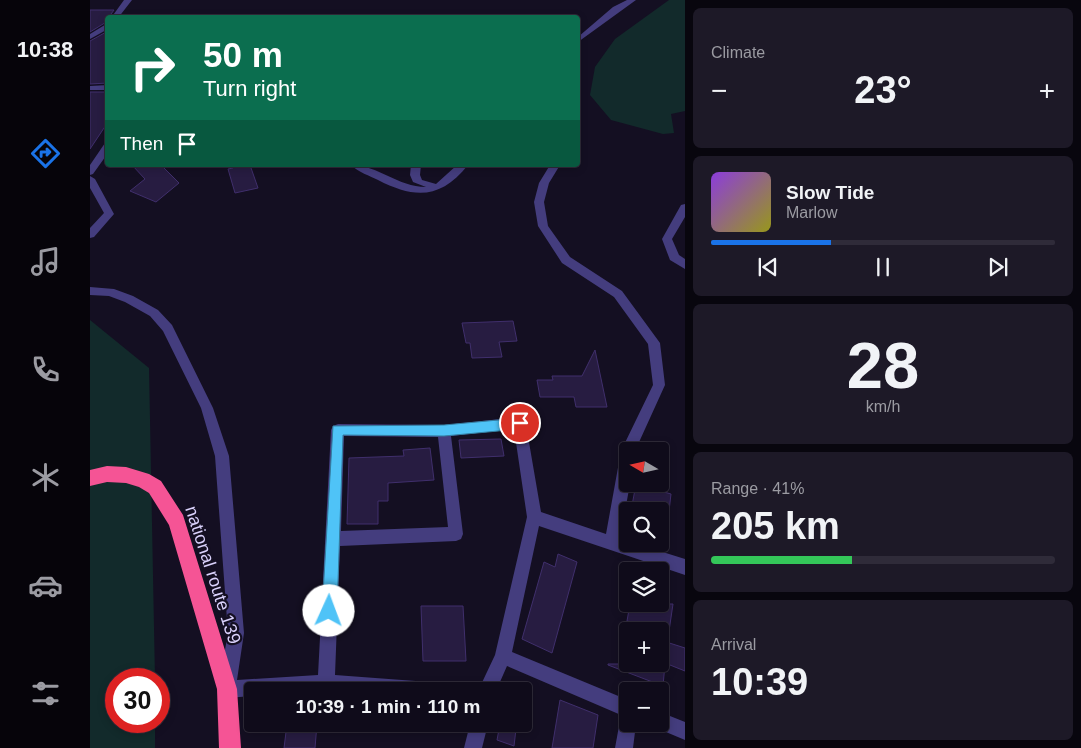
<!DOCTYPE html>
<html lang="en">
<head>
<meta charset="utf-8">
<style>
	:root { --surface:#0f0b1a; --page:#1d1927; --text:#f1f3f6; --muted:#9b9ba2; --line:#2f2b39; --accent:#1a73e8 }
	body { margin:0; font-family:Helvetica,sans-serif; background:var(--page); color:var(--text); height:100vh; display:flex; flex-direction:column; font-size:19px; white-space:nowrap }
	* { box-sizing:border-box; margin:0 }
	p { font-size:16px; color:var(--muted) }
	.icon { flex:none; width:28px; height:28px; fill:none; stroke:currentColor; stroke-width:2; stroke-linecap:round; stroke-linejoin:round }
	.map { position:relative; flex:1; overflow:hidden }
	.drawer { display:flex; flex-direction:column; gap:8px; padding:8px; background:#08060e; width:396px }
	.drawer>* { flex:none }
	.top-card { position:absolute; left:15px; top:15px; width:475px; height:152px; border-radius:5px; box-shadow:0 2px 8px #0003,0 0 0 1px var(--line); background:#0b6e4f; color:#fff; overflow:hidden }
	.needle { width:32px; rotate:279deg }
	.tools { position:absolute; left:529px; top:442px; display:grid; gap:10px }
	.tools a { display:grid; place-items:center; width:50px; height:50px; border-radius:5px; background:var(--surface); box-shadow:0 2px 8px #0003,0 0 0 1px var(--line); font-size:25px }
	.speed { position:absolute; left:15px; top:668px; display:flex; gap:10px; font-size:25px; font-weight:700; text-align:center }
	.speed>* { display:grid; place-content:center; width:65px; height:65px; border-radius:50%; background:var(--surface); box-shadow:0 2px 8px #0003,0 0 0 1px var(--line); line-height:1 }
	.speed .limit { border:8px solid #d22; background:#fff; color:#111 }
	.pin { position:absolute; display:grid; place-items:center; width:42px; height:42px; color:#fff; margin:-21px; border:2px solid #fff; border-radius:50%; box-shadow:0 1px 5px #0007 }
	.me { position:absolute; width:55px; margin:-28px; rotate:2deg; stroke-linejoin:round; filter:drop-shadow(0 0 4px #0008) }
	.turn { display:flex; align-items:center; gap:18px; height:105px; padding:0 15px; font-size:22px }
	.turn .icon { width:65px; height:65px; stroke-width:2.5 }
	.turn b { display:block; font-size:35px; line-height:42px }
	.then { display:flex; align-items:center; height:48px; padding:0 15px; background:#0003; gap:10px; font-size:19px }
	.big { font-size:38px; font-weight:700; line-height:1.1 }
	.drawer .widget { flex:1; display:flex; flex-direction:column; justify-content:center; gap:8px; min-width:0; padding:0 18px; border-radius:8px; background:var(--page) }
	.drawer .dial { align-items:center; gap:0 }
	.dial b { font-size:65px; line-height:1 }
	.song { display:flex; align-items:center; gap:15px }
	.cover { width:60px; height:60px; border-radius:8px; background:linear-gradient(135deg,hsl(270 70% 55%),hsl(60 70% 35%)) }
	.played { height:5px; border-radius:2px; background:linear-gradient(90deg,var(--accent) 35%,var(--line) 35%) }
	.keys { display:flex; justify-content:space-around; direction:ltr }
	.heat { display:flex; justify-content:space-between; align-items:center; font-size:28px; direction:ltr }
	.charge { height:8px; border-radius:4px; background:linear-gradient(90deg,#34c759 41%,var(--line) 0) }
	.trip { position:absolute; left:154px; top:682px; width:288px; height:50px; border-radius:5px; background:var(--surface); box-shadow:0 2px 8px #0003,0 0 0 1px var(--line); font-weight:700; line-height:50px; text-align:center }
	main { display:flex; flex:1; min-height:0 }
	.menu { display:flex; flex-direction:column; width:90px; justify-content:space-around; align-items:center; background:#06040a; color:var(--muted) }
	.menu .icon { width:35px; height:35px }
	.menu .selected { color:var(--accent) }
	.menu b { font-size:22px; color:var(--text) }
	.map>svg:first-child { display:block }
	.green { fill:#122a2b }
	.building { fill:#271c41; stroke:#402f6c }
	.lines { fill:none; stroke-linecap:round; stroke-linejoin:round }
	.minor { fill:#443d7e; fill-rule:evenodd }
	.highway { fill:#f55495; fill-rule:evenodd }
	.route { fill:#4fc3f7; stroke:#337fa1 }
	.labels { text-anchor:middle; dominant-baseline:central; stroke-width:4.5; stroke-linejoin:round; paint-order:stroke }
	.near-street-label { font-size:18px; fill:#dad2fc; stroke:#140f22 }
</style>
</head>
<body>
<main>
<nav class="menu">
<b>10:38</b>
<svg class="icon selected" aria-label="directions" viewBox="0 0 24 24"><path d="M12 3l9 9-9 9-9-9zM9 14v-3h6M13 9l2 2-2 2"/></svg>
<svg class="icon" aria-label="music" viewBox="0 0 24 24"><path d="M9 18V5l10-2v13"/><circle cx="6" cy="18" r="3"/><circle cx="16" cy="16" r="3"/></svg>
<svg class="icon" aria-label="phone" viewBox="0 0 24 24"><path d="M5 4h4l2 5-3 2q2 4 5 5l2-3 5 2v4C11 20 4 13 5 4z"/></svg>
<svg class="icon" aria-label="climate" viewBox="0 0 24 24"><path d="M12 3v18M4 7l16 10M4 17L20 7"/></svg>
<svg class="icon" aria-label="car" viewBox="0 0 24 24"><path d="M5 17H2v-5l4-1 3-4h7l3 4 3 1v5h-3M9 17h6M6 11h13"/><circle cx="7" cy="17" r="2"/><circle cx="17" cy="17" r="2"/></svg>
<svg class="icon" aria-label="filters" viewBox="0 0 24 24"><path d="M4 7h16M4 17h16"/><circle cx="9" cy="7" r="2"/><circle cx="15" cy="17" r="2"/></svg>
</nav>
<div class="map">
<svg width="595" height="748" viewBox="0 0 595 748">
	<rect width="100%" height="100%" fill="#140f22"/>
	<path class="green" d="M 579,0 L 595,0 L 595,111 L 581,114 L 584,133 L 573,134 L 521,120 L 500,95 L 505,67 L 525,39 Z
		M 0,320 L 59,368 L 65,679 L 26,679 L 26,721 L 65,721 L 65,748 L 0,748 Z"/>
	<path class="building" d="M 0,10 L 24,10 L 18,18 L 18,21 L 0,32 Z
		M 18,31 L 18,83 L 0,84 L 0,41 Z
		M 0,92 L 18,92 L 18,122 L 0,149 Z
		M 42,165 L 71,165 L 89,183 L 66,202 L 40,191 L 55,179 Z
		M 142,165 L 160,165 L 168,188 L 145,193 L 138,169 L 143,168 Z
		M 423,321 L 427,341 L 409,342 L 412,357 L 382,358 L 380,343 L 376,343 L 372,323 Z
		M 505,350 L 517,407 L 486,407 L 484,397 L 450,397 L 447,380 L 463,380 L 462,376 L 492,376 Z
		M 411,439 L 414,456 L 371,458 L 369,440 Z
		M 340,448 L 344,480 L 298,483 L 298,501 L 288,501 L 288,524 L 257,524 L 259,458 L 314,456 L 313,450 Z
		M 546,484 L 581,494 L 579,511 L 541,511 Z
		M 468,554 L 487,562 L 462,653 L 432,639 L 454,562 L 465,567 Z
		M 540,604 L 583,604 L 579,631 L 540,631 L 541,622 L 537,621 Z
		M 331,606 L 373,606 L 376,661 L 333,661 Z
		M 570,640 L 595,648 L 595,671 L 570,661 Z
		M 518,664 L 575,664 L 573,686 L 518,665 Z
		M 470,700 L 508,715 L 503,748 L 462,748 Z
		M 197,724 L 227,724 L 225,748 L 194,748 Z
		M 410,724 L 426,729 L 424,746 L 407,740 Z"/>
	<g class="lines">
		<path class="minor" d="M 34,0 L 42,0 L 28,18 L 21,18 Z
			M 537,0 L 546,0 L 488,42 L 488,37 L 523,7 Z
			M 18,23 L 18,29 L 0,39 L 0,34 Z
			M 18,85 L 18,90 L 0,90 L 0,86 Z
			M 18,142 L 18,153 L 3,174 L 0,175 L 0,165 L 15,143 Z
			M 261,165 C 288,165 308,187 336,187 L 323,182 L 320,175 L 321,165 L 331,165 L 330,175 L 332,180 L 346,184 L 367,165 L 378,165 C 351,199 325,199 288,180 C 280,176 268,172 261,165 Z
			M 460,165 L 470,165 L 459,183 L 454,202 L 458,226 L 480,257 L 532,291 L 570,343 L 575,385 L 545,451 L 538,451 L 538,484 L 540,484 L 530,538 L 538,541 L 538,544 L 547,544 L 595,559 L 595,575 L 449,526 L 422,652 L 538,700 L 538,724 L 546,724 L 543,748 L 525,748 L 531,715 L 417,666 L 406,691 L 388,691 L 405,655 L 437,517 L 424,429 L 361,436 L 373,534 L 371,539 L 366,541 L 250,546 L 245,675 L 339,682 L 345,685 L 347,691 L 162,691 L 162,696 L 137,698 L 131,695 L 128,689 L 138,633 L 125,456 L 111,408 L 73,331 L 60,316 L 35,302 L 19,296 L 0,295 L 0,287 L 24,289 L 43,296 L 68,310 L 82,325 L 123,408 L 139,456 L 154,633 L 147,680 L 228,675 L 241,430 L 243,426 L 248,424 L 354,425 L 430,417 L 435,419 L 451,512 L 516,534 L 531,451 L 563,385 L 558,344 L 524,297 L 472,263 L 448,226 L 444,202 L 449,183 ZM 254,436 L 348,437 L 358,527 L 251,531 Z
			M 0,176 L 5,179 L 24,214 L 4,237 L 0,238 L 0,228 L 14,213 L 0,188 Z
			M 595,204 L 595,217 L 582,239 L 589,255 L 595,259 L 595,269 L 580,260 L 572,239 L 591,205 Z
			M 570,712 L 595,722 L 595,740 L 564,727 L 562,724 L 570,724 Z
			M 380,724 L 398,724 L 392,748 L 374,748 Z"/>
		<path class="highway" d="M 17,466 L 36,467 L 59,474 L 71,481 L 93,515 L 147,689 L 151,748 L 129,748 L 127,689 L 79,525 L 59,493 L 49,487 L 36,483 L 17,482 L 0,486 L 0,470 Z"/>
	</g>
	<path class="route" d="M 430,418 L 436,423 L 430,429 L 354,436 L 253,435 L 247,611 L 244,616 L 239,618 L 234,616 L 232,611 L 243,426 L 354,425 Z"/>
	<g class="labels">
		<g class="near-street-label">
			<text transform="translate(123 575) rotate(72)">national route 139</text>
		</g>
	</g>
</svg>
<div class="tools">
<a><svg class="needle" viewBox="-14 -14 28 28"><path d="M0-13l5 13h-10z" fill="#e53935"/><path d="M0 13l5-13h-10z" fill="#9b9ba2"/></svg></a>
<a><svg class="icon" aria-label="search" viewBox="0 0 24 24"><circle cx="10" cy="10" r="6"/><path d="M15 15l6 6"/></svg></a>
<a><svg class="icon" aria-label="layers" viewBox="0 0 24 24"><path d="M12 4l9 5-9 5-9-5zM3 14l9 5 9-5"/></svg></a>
<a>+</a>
<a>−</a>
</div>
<div class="speed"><div class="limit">30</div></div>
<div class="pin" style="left:430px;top:423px;background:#d93025"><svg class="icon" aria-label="arrive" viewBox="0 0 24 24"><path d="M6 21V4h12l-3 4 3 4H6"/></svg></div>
<svg class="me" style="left:239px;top:611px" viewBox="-20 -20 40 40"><circle r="19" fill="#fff"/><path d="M0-13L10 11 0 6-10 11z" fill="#4fc3f7"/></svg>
<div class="trip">10:39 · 1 min · 110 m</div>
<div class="top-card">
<div class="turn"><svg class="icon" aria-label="right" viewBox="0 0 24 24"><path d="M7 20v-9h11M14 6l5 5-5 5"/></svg><div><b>50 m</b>Turn right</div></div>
<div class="then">Then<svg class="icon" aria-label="arrive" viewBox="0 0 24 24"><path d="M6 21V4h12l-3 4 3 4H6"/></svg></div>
</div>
</div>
<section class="drawer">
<div class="widget"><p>Climate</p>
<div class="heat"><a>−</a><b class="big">23°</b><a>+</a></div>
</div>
<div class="widget">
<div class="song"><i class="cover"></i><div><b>Slow Tide</b><p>Marlow</p></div></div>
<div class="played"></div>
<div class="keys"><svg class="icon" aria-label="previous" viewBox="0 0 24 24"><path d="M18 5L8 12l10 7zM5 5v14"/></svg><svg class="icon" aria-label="pause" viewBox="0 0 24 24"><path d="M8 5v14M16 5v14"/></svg><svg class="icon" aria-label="next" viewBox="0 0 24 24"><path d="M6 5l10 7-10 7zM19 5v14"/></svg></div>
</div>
<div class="widget dial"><b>28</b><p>km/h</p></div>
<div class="widget"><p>Range · 41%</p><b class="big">205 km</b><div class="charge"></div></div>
<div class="widget"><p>Arrival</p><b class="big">10:39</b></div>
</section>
</main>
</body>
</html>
